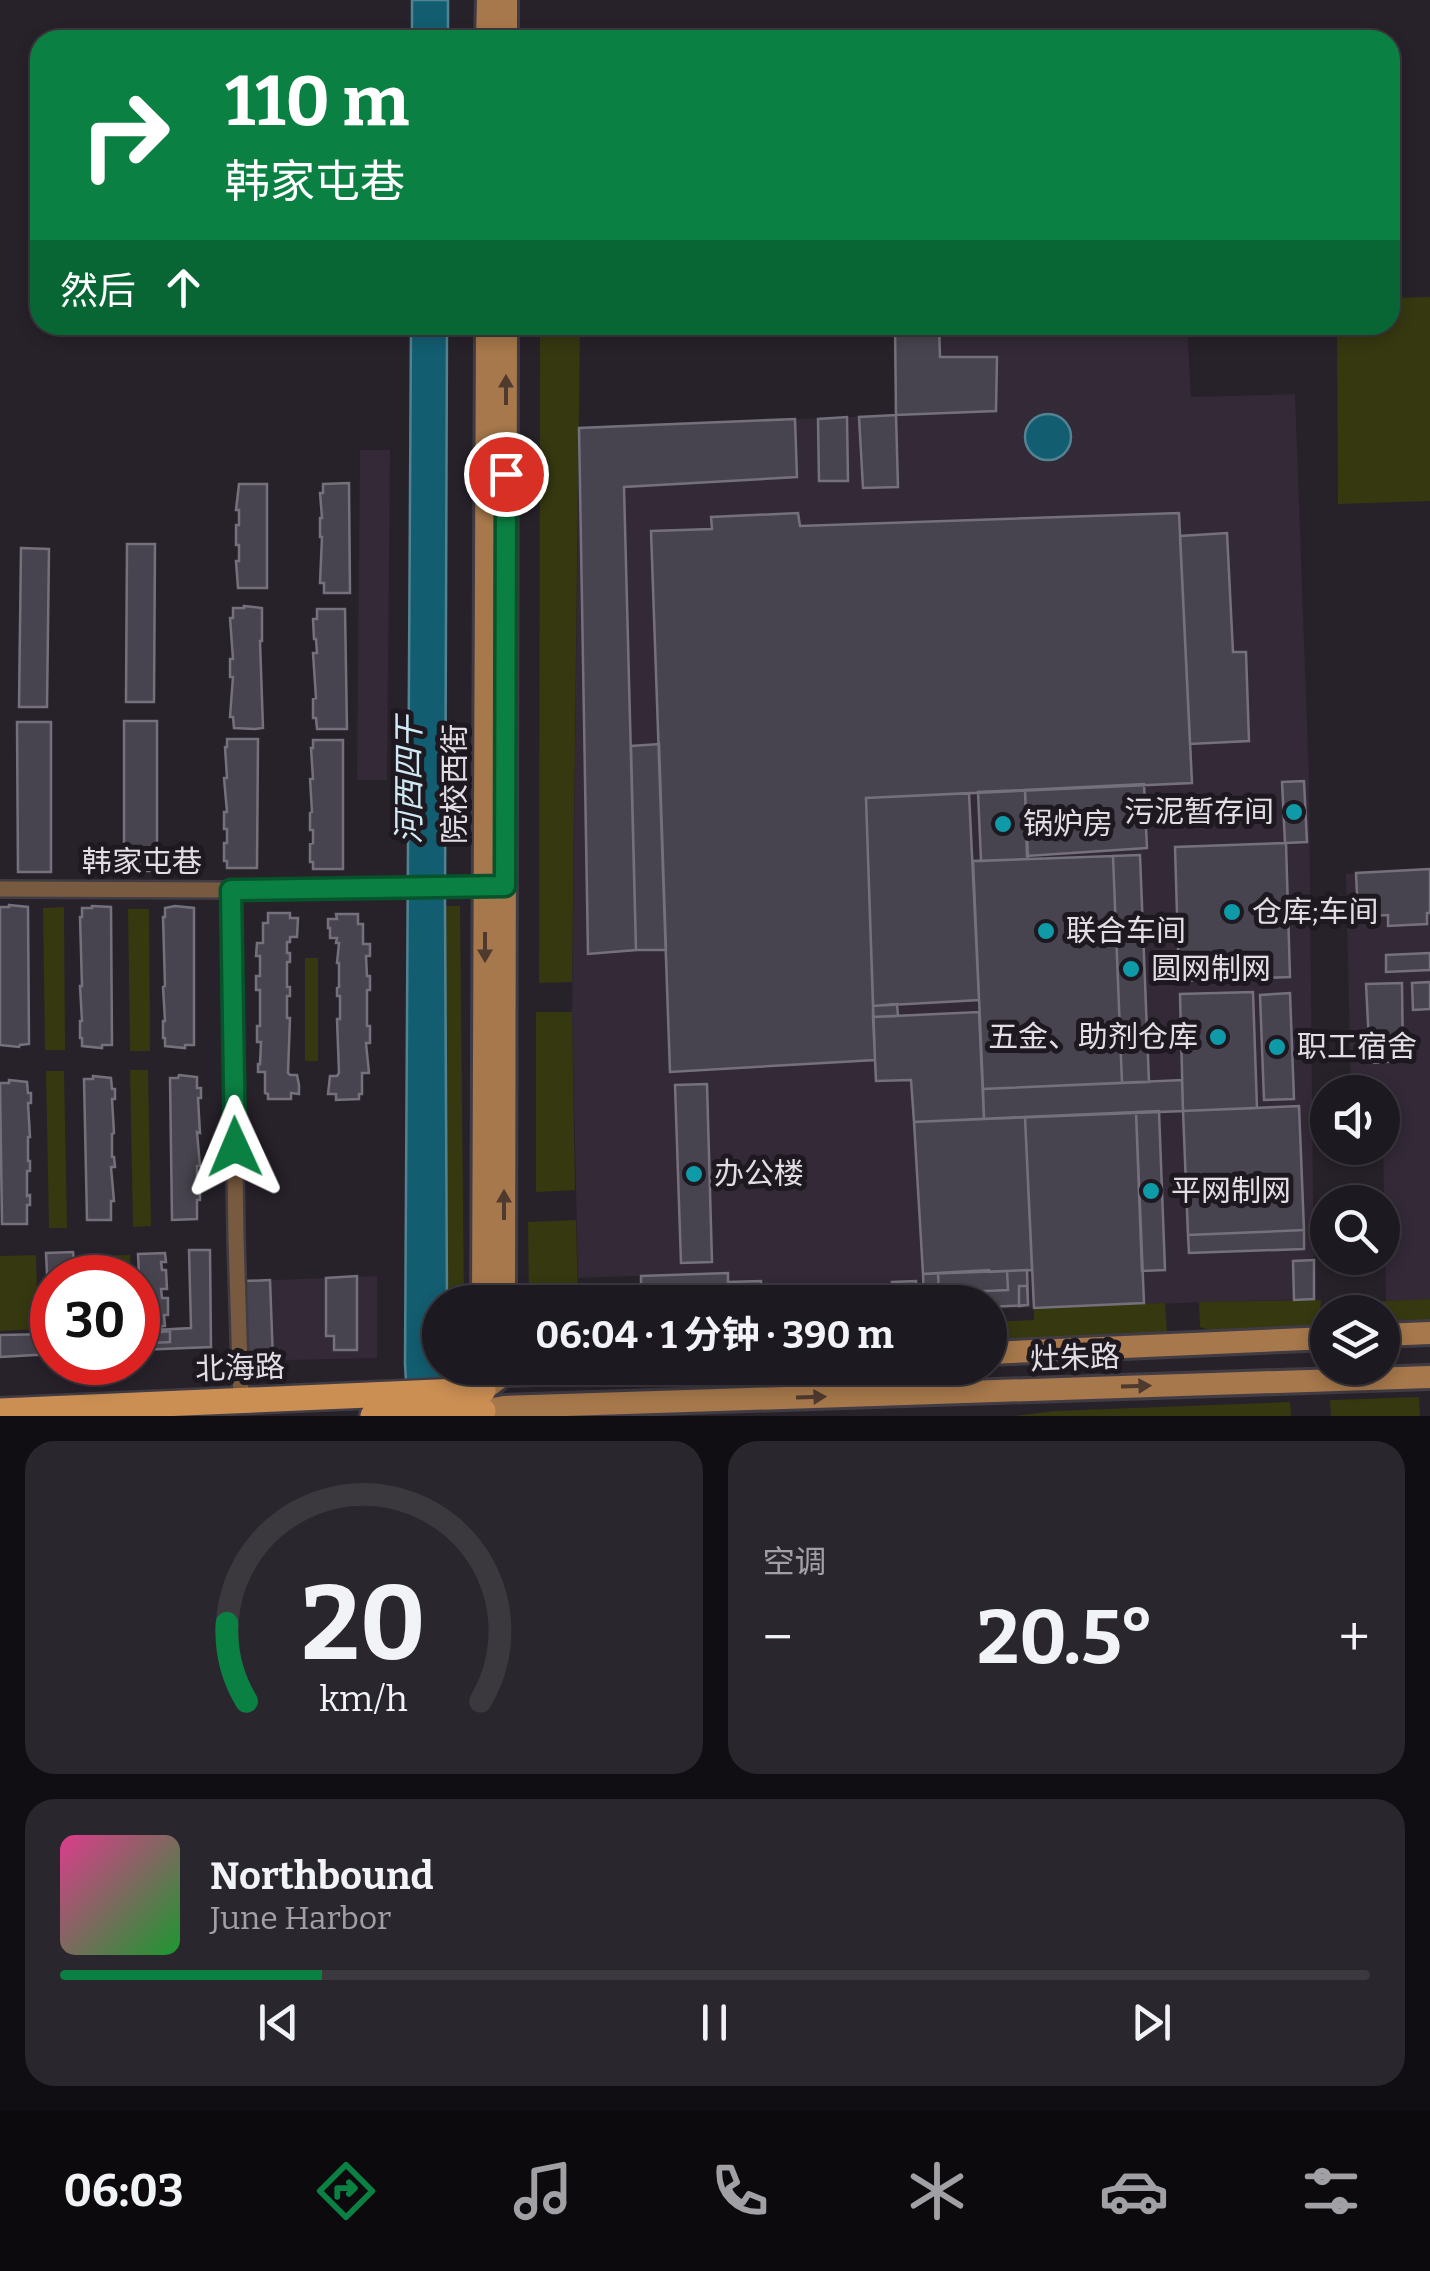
<!DOCTYPE html>
<html lang="zh">
<head>
<meta charset="utf-8">
<style>
	:root { --surface:#1d1920; --page:#2a262d; --text:#f1f3f6; --muted:#a0a0a5; --line:#3b383e; --accent:#0b8043 }
	body { margin:0; font-family:Bitter,"Noto Sans SC",serif; background:var(--page); color:var(--text); height:100vh; display:flex; flex-direction:column; font-size:38px; white-space:nowrap }
	* { box-sizing:border-box; margin:0 }
	p { font-size:32px; color:var(--muted) }
	.icon { flex:none; width:55px; height:55px; fill:none; stroke:currentColor; stroke-width:2; stroke-linecap:round; stroke-linejoin:round }
	.map { position:relative; height:1416px; overflow:hidden }
	.sheet { display:flex; flex-direction:column; gap:25px; padding:25px; background:#100e12; flex:1 }
	.sheet>* { flex:none }
	.guide { position:absolute; left:30px; top:30px; width:1370px; height:305px; border-radius:30px; box-shadow:0 5px 15px #0003,0 0 0 2px var(--line); background:#0b8043; color:#fff; overflow:hidden }
	.fabs { position:absolute; left:1310px; top:1075px; display:grid; gap:20px }
	.fabs a { display:grid; place-items:center; width:90px; height:90px; border-radius:50%; background:var(--surface); box-shadow:0 5px 15px #0003,0 0 0 2px var(--line); font-size:50px }
	.speed { position:absolute; left:30px; top:1255px; display:flex; gap:20px; font-size:50px; font-weight:700; text-align:center }
	.speed>* { display:grid; place-content:center; width:130px; height:130px; border-radius:50%; background:var(--surface); box-shadow:0 5px 15px #0003,0 0 0 2px var(--line); line-height:1 }
	.speed .limit { border:15px solid #d22; background:#fff; color:#111 }
	.pin { position:absolute; display:grid; place-items:center; width:85px; height:85px; color:#fff; margin:-42px; border:5px solid #fff; border-radius:50%; box-shadow:0 2px 10px #0007 }
	.me { position:absolute; width:110px; margin:-55px; rotate:359deg; stroke-linejoin:round; filter:drop-shadow(0 0 8px #0008) }
	.turn { display:flex; align-items:center; gap:35px; height:210px; padding:0 30px; font-size:45px }
	.turn .icon { width:130px; height:130px; stroke-width:2.5 }
	.turn b { display:block; font-size:70px; line-height:85px }
	.then { display:flex; align-items:center; height:95px; padding:0 30px; background:#0003; gap:20px; font-size:38px }
	.big { font-size:75px; font-weight:700; line-height:1.1 }
	.sheet .widget { flex:1; display:flex; flex-direction:column; justify-content:center; gap:15px; min-width:0; padding:0 35px; border-radius:30px; background:var(--page) }
	.sheet .dial { align-items:center; gap:0 }
	.dial svg { height:260px; overflow:visible; fill:none; stroke:var(--line); stroke-width:7; stroke-linecap:round; text-anchor:middle }
	.dial text { fill:var(--text); stroke:none }
	.song { display:flex; align-items:center; gap:30px }
	.cover { width:120px; height:120px; border-radius:15px; background:linear-gradient(135deg,hsl(330 70% 55%),hsl(130 70% 35%)) }
	.played { height:10px; border-radius:5px; background:linear-gradient(90deg,var(--accent) 20%,var(--line) 20%) }
	.keys { display:flex; justify-content:space-around; direction:ltr }
	.heat { display:flex; justify-content:space-between; align-items:center; font-size:55px; direction:ltr }
	.sheet .tiles { flex:1; display:grid; gap:25px; grid-template-columns:1fr 1fr }
	.widget:last-child { grid-column:span 2 }
	.trip { position:absolute; left:422px; top:1285px; width:585px; height:100px; border-radius:50px; background:var(--surface); box-shadow:0 5px 15px #0003,0 0 0 2px var(--line); font-weight:700; line-height:100px; text-align:center }
	.menu { display:flex; height:160px; justify-content:space-around; align-items:center; background:#0c0a0d; color:var(--muted) }
	.menu .icon { width:70px; height:70px }
	.menu .current { color:var(--accent) }
	.menu b { font-size:45px; color:var(--text) }
	.map>svg:first-child { display:block }
	.built { fill:#332937 }
	.green { fill:#363810 }
	.water { fill:#135d70; stroke:#518392; stroke-width:2.5 }
	.building { fill:#48444f; stroke:#75717c; stroke-width:2.5 }
	.lines { fill:none; stroke-linecap:round; stroke-linejoin:round }
	.street-casing { stroke:#413b44; stroke-width:20 }
	.secondary-casing { stroke:#413b44; stroke-width:28 }
	.primary-casing { stroke:#413b44; stroke-width:30 }
	.street { stroke:#775a3f; stroke-width:15 }
	.secondary { stroke:#a6784b; stroke-width:22 }
	.primary { stroke:#cb8f54; stroke-width:25 }
	.oneway { fill:#4e3a2f }
	.route-casing { stroke:#07532c; stroke-width:25 }
	.route { stroke:#0b8043; stroke-width:18 }
	.culture-dot { fill:#0f9aa8; stroke:#1e1820; stroke-width:4 }
	.labels { text-anchor:middle; dominant-baseline:central; stroke-width:10; stroke-linejoin:round; paint-order:stroke }
	.street-label { font-size:30px; fill:#e1dde3; stroke:#1e1820 }
	.poi-label { font-size:30px; fill:#e1dde3; stroke:#1e1820; text-anchor:start }
	.water-label { font-size:32px; font-style:italic; fill:#cfeaf3; stroke:#1e1820 }
</style>
</head>
<body>
<div class="map">
<svg width="1430" height="1416" viewBox="0 0 1430 1416">
	<rect width="100%" height="100%" fill="#27212a"/>
	<path class="built" d="M 895,325 L 1187,325 L 1191,397 L 1295,394 L 1309,777 L 1314,1299 L 990,1309 L 990,1302 L 729,1302 L 727,1273 L 578,1278 L 572,1012 L 579,428 L 896,415 Z
		M 360,450 L 390,450 L 387,780 L 357,780 Z
		M 1430,869 L 1430,1299 L 1386,1302 L 1382,1092 L 1351,1092 L 1346,874 Z
		M 377,1276 L 377,1358 L 247,1361 L 245,1281 Z"/>
	<path class="green" d="M 1430,297 L 1430,501 L 1338,504 L 1337,325 L 1390,325 L 1390,298 Z
		M 540,325 L 580,325 L 572,982 L 539,983 Z
		M 445,906 L 460,906 L 464,1302 L 447,1302 Z
		M 64,907 L 65,1050 L 45,1050 L 43,908 Z
		M 128,909 L 149,909 L 150,1051 L 130,1051 Z
		M 305,958 L 318,958 L 318,1061 L 305,1061 Z
		M 536,1012 L 572,1012 L 575,1190 L 536,1192 Z
		M 130,1070 L 148,1070 L 151,1226 L 133,1227 Z
		M 46,1071 L 64,1071 L 67,1228 L 49,1228 Z
		M 576,1220 L 578,1302 L 529,1302 L 528,1222 Z
		M 36,1255 L 38,1329 L 0,1331 L 0,1256 Z
		M 130,1255 L 131,1277 L 87,1277 L 86,1256 Z
		M 1430,1299 L 1430,1322 L 1383,1324 L 1382,1312 L 1348,1312 L 1347,1303 Z
		M 1321,1300 L 1319,1327 L 1213,1331 L 1200,1327 L 1199,1302 Z
		M 1165,1303 L 1167,1333 L 990,1340 L 990,1322 L 1034,1320 L 1034,1308 Z
		M 1419,1397 L 1420,1416 L 1331,1416 L 1330,1400 Z
		M 1290,1402 L 1291,1416 L 1014,1416 L 1055,1411 Z"/>
	<path class="water" d="M 412,0 L 448,0 L 448,40 L 412,40 Z
		M 411,325 L 447,325 L 445,905 L 447,1302 L 440,1302 L 440,1368 L 447,1368 L 446,1416 L 408,1416 L 405,1364 Z
		M1025 437a23 23 0 1 1 46 0a23 23 0 1 1-46 0Z"/>
	<path class="building" d="M 895,325 L 939,325 L 940,357 L 997,357 L 996,411 L 896,415 Z
		M 896,415 L 898,487 L 863,488 L 859,417 Z
		M 847,417 L 848,481 L 819,481 L 818,419 Z
		M 795,419 L 797,477 L 624,487 L 636,950 L 588,954 L 579,428 Z
		M 349,483 L 350,593 L 324,593 L 324,583 L 320,583 L 322,537 L 320,537 L 320,518 L 322,518 L 320,493 L 323,493 L 323,484 Z
		M 239,484 L 267,484 L 267,588 L 238,588 L 236,561 L 239,561 L 239,545 L 236,545 L 236,525 L 239,525 L 239,510 L 236,510 Z
		M 798,513 L 800,526 L 1179,513 L 1192,783 L 866,798 L 875,1060 L 670,1072 L 651,531 L 712,529 L 711,517 Z
		M 1227,533 L 1233,652 L 1246,652 L 1249,741 L 1190,744 L 1180,536 Z
		M 127,544 L 155,544 L 154,702 L 126,702 Z
		M 21,548 L 49,549 L 47,707 L 19,707 Z
		M 244,606 L 262,608 L 262,641 L 260,641 L 263,728 L 255,729 L 234,728 L 233,717 L 230,717 L 233,677 L 230,677 L 230,659 L 233,659 L 230,618 L 233,618 L 233,608 L 244,608 Z
		M 317,609 L 345,609 L 347,729 L 317,729 L 316,718 L 313,718 L 313,699 L 316,698 L 313,653 L 317,653 L 316,639 L 314,639 L 313,619 L 317,619 Z
		M 124,721 L 157,721 L 157,871 L 124,871 Z
		M 17,722 L 51,722 L 51,872 L 18,872 Z
		M 227,739 L 258,739 L 257,868 L 227,868 L 227,861 L 224,861 L 224,843 L 227,843 L 227,829 L 224,829 L 224,812 L 227,812 L 224,778 L 227,778 L 225,747 L 227,747 Z
		M 313,740 L 343,740 L 343,869 L 313,869 L 313,862 L 310,862 L 310,844 L 313,843 L 313,830 L 310,830 L 310,813 L 312,812 L 310,779 L 313,779 L 311,748 L 313,748 Z
		M 659,744 L 666,950 L 636,950 L 631,746 Z
		M 1304,781 L 1307,842 L 1285,843 L 1282,782 Z
		M 1144,784 L 1147,848 L 1027,856 L 1025,790 Z
		M 1025,790 L 1028,859 L 981,861 L 978,792 Z
		M 969,793 L 979,1000 L 873,1006 L 866,798 Z
		M 1286,843 L 1290,977 L 1179,981 L 1175,847 Z
		M 1140,855 L 1149,1082 L 1122,1083 L 1113,856 Z
		M 1113,856 L 1122,1083 L 983,1089 L 973,861 Z
		M 1430,869 L 1430,913 L 1427,913 L 1427,924 L 1388,926 L 1388,915 L 1358,917 L 1356,873 Z
		M 9,905 L 28,907 L 29,1044 L 20,1045 L 19,1047 L 0,1045 L 0,907 L 9,907 Z
		M 92,906 L 111,907 L 112,1045 L 102,1045 L 102,1048 L 82,1046 L 82,1038 L 80,1038 L 80,1021 L 82,1021 L 80,986 L 82,986 L 80,917 L 82,917 L 82,908 L 92,908 Z
		M 175,906 L 194,908 L 194,1045 L 185,1045 L 185,1048 L 165,1046 L 165,1038 L 163,1038 L 163,1021 L 165,1021 L 163,987 L 165,986 L 163,917 L 165,917 L 165,908 Z
		M 268,913 L 290,913 L 290,918 L 298,918 L 297,937 L 290,937 L 290,942 L 287,942 L 287,953 L 290,953 L 290,962 L 287,962 L 287,987 L 290,987 L 290,996 L 287,996 L 287,1018 L 290,1018 L 288,1073 L 290,1075 L 297,1075 L 299,1085 L 299,1094 L 291,1093 L 291,1099 L 268,1099 L 268,1094 L 265,1093 L 265,1072 L 258,1072 L 258,1064 L 260,1064 L 261,1042 L 257,1042 L 257,1026 L 260,1026 L 260,990 L 256,990 L 256,976 L 260,976 L 260,956 L 256,956 L 257,943 L 263,943 L 263,923 L 268,923 Z
		M 336,914 L 358,914 L 358,924 L 363,924 L 363,944 L 370,944 L 370,956 L 366,956 L 367,976 L 370,976 L 370,990 L 367,990 L 367,1026 L 370,1026 L 370,1043 L 366,1043 L 369,1073 L 362,1073 L 362,1094 L 359,1094 L 359,1099 L 336,1100 L 336,1094 L 328,1094 L 330,1076 L 337,1076 L 339,1073 L 337,1019 L 340,1019 L 340,996 L 337,996 L 337,988 L 339,987 L 339,963 L 337,963 L 339,943 L 336,943 L 337,938 L 330,938 L 330,928 L 328,928 L 328,919 L 337,919 Z
		M 1430,953 L 1430,970 L 1386,972 L 1386,955 Z
		M 1430,982 L 1430,1009 L 1413,1010 L 1412,983 Z
		M 1402,983 L 1403,1061 L 1370,1063 L 1366,984 Z
		M 1253,992 L 1257,1108 L 1183,1111 L 1180,994 Z
		M 1290,993 L 1294,1099 L 1264,1100 L 1260,995 Z
		M 897,1004 L 898,1016 L 873,1017 L 873,1006 Z
		M 979,1012 L 984,1119 L 914,1122 L 911,1080 L 876,1081 L 873,1017 Z
		M 179,1075 L 197,1077 L 197,1088 L 201,1088 L 201,1098 L 198,1098 L 200,1133 L 197,1132 L 200,1166 L 197,1166 L 197,1191 L 200,1191 L 200,1200 L 197,1200 L 197,1219 L 172,1220 L 170,1078 L 178,1078 Z
		M 93,1076 L 111,1078 L 112,1089 L 115,1089 L 115,1099 L 112,1099 L 114,1133 L 112,1134 L 112,1157 L 114,1157 L 115,1167 L 111,1167 L 114,1201 L 111,1201 L 111,1220 L 87,1220 L 84,1079 L 93,1079 Z
		M 9,1080 L 27,1082 L 28,1093 L 31,1093 L 31,1103 L 28,1103 L 30,1137 L 28,1137 L 28,1161 L 30,1161 L 30,1171 L 27,1171 L 27,1196 L 30,1195 L 30,1205 L 27,1205 L 27,1224 L 2,1224 L 0,1083 L 9,1083 Z
		M 1182,1080 L 1183,1111 L 984,1119 L 983,1089 Z
		M 707,1084 L 712,1262 L 681,1263 L 675,1085 Z
		M 1299,1106 L 1304,1230 L 1188,1235 L 1183,1111 Z
		M 1159,1111 L 1165,1270 L 1142,1271 L 1136,1112 Z
		M 1136,1112 L 1144,1303 L 1034,1308 L 1025,1117 Z
		M 1025,1117 L 1032,1270 L 923,1274 L 914,1122 Z
		M 1304,1230 L 1304,1249 L 1189,1253 L 1188,1235 Z
		M 189,1250 L 210,1250 L 211,1347 L 138,1350 L 138,1331 L 191,1328 Z
		M 73,1252 L 74,1261 L 69,1261 L 70,1269 L 74,1269 L 74,1278 L 52,1278 L 52,1335 L 50,1335 L 46,1253 Z
		M 165,1253 L 166,1262 L 161,1262 L 162,1270 L 166,1270 L 167,1289 L 161,1289 L 162,1298 L 168,1298 L 168,1315 L 164,1315 L 165,1326 L 161,1326 L 162,1332 L 170,1331 L 170,1342 L 151,1343 L 151,1336 L 142,1336 L 138,1254 Z
		M 1314,1260 L 1314,1299 L 1294,1300 L 1293,1261 Z
		M 989,1270 L 990,1272 L 1027,1270 L 1028,1305 L 990,1307 L 990,1302 L 924,1302 L 923,1274 Z
		M 989,1270 L 990,1272 L 1007,1271 L 1008,1290 L 939,1293 L 938,1273 Z
		M 728,1273 L 728,1287 L 641,1291 L 641,1276 Z
		M 357,1276 L 357,1350 L 334,1350 L 334,1336 L 326,1336 L 326,1278 Z
		M 270,1280 L 273,1360 L 247,1361 L 245,1281 Z
		M 761,1281 L 762,1301 L 893,1297 L 892,1282 L 916,1281 L 917,1302 L 729,1302 L 728,1282 Z
		M 1019,1286 L 1027,1286 L 1028,1305 L 1019,1306 Z
		M 725,1294 L 725,1302 L 641,1302 L 641,1297 Z
		M 52,1334 L 52,1354 L 0,1357 L 0,1335 Z"/>
	<g class="lines">
		<g class="street-casing">
			<path id="street" d="M 0,889 L 231,890 L 491,885
				M 231,890 L 236,1238 L 241,1401"/>
		</g>
		<g class="secondary-casing">
			<path id="secondary" d="M 487,40 L 488,0
				M 506,40 L 506,0
				M 483,1302 L 487,325
				M 504,1302 L 506,325
				M 1382,1335 L 1430,1333
				M 990,1353 L 1328,1338
				M 483,1390 L 504,1374 L 688,1368
				M 483,1411 L 504,1407 L 1430,1377"/>
		</g>
		<g class="primary-casing">
			<path id="primary" d="M 0,1411 L 483,1390
				M 373,1416 L 483,1411"/>
		</g>
		<use href="#street" class="street"/>
		<use href="#secondary" class="secondary"/>
		<use href="#primary" class="primary"/>
	</g>
	<defs><path id="oneway-solid" d="M-6-.8H1V-3.2L6.5 0L1 3.2V.8H-6Z" transform="scale(2.5)"/></defs>
	<g class="oneway">
		<use href="#oneway-solid" transform="translate(506 390) rotate(-90)"/>
		<use href="#oneway-solid" transform="translate(485 947) rotate(90)"/>
		<use href="#oneway-solid" transform="translate(504 1205) rotate(-90)"/>
		<use href="#oneway-solid" transform="translate(1136 1386) rotate(-2)"/>
		<use href="#oneway-solid" transform="translate(811 1397) rotate(-2)"/>
	</g>
	<g class="lines">
		<g class="route-casing">
			<path id="route" d="M 235,1147 L 231,890 L 505,886 L 506,474"/>
		</g>
		<use href="#route" class="route"/>
	</g>
	<g class="culture-dot">
		<circle cx="1294" cy="812" r="10"/>
		<circle cx="1003" cy="824" r="10"/>
		<circle cx="1232" cy="912" r="10"/>
		<circle cx="1046" cy="931" r="10"/>
		<circle cx="1131" cy="969" r="10"/>
		<circle cx="1218" cy="1037" r="10"/>
		<circle cx="1277" cy="1047" r="10"/>
		<circle cx="694" cy="1174" r="10"/>
		<circle cx="1151" cy="1191" r="10"/>
	</g>
	<g class="labels">
		<g class="street-label">
			<text transform="translate(455 784) rotate(-90)">院校西街</text>
			<text x="142" y="862">韩家屯巷</text>
			<text transform="translate(1075 1358) rotate(-2)">灶朱路</text>
			<text transform="translate(240 1368) rotate(-2)">北海路</text>
		</g>
		<g class="poi-label">
			<text x="1274" y="812" text-anchor="end">污泥暂存间</text>
			<text x="1023" y="824">锅炉房</text>
			<text x="1252" y="912">仓库;车间</text>
			<text x="1066" y="931">联合车间</text>
			<text x="1151" y="969">圆网制网</text>
			<text x="1198" y="1037" text-anchor="end">五金、助剂仓库</text>
			<text x="1297" y="1047">职工宿舍</text>
			<text x="714" y="1174">办公楼</text>
			<text x="1171" y="1191">平网制网</text>
		</g>
		<g class="water-label">
			<text transform="translate(409 780) rotate(-90)">河西四干</text>
		</g>
	</g>
</svg>
<div class="fabs">
<a><svg class="icon" aria-label="sound" viewBox="0 0 24 24"><path d="M4 9h4l5-4v14l-5-4H4zM17 9q2 3 0 6"/></svg></a>
<a><svg class="icon" aria-label="search" viewBox="0 0 24 24"><circle cx="10" cy="10" r="6"/><path d="M15 15l6 6"/></svg></a>
<a><svg class="icon" aria-label="layers" viewBox="0 0 24 24"><path d="M12 4l9 5-9 5-9-5zM3 14l9 5 9-5"/></svg></a>
</div>
<div class="speed"><div class="limit">30</div></div>
<div class="pin" style="left:506px;top:474px;background:#d93025"><svg class="icon" aria-label="arrive" viewBox="0 0 24 24"><path d="M6 21V4h12l-3 4 3 4H6"/></svg></div>
<svg class="me" style="left:235px;top:1147px" viewBox="-20 -20 40 40"><path d="M0-17L14 15 0 8-14 15z" fill="#0b8043" stroke="#fff" stroke-width="4"/></svg>
<div class="trip">06:04 · 1 分钟 · 390 m</div>
<div class="guide">
<div class="turn"><svg class="icon" aria-label="right" viewBox="0 0 24 24"><path d="M7 20v-9h11M14 6l5 5-5 5"/></svg><div><b>110 m</b>韩家屯巷</div></div>
<div class="then">然后<svg class="icon" aria-label="ahead" viewBox="0 0 24 24"><path d="M12 20V5M6 11l6-6 6 6"/></svg></div>
</div>
</div>
<section class="sheet">
<div class="tiles">
<div class="widget dial"><svg viewBox="0 0 100 80">
<path d="M14 69A42 42 0 1 1 86 69"/>
<path d="M14 69A42 42 0 0 1 8 45" stroke="#0b8043"/>
<text x="50" y="56" font-size="32" font-weight="700">20</text>
<text x="50" y="72" font-size="11">km/h</text>
</svg></div>
<div class="widget"><p>空调</p>
<div class="heat"><a>−</a><b class="big">20.5°</b><a>+</a></div>
</div>
<div class="widget">
<div class="song"><i class="cover"></i><div><b>Northbound</b><p>June Harbor</p></div></div>
<div class="played"></div>
<div class="keys"><svg class="icon" aria-label="previous" viewBox="0 0 24 24"><path d="M18 5L8 12l10 7zM5 5v14"/></svg><svg class="icon" aria-label="pause" viewBox="0 0 24 24"><path d="M8 5v14M16 5v14"/></svg><svg class="icon" aria-label="next" viewBox="0 0 24 24"><path d="M6 5l10 7-10 7zM19 5v14"/></svg></div>
</div>
</div>
</section>
<nav class="menu">
<b>06:03</b>
<svg class="icon current" aria-label="directions" viewBox="0 0 24 24"><path d="M12 3l9 9-9 9-9-9zM9 14v-3h6M13 9l2 2-2 2"/></svg>
<svg class="icon" aria-label="music" viewBox="0 0 24 24"><path d="M9 18V5l10-2v13"/><circle cx="6" cy="18" r="3"/><circle cx="16" cy="16" r="3"/></svg>
<svg class="icon" aria-label="phone" viewBox="0 0 24 24"><path d="M5 4h4l2 5-3 2q2 4 5 5l2-3 5 2v4C11 20 4 13 5 4z"/></svg>
<svg class="icon" aria-label="climate" viewBox="0 0 24 24"><path d="M12 3v18M4 7l16 10M4 17L20 7"/></svg>
<svg class="icon" aria-label="car" viewBox="0 0 24 24"><path d="M5 17H2v-5l4-1 3-4h7l3 4 3 1v5h-3M9 17h6M6 11h13"/><circle cx="7" cy="17" r="2"/><circle cx="17" cy="17" r="2"/></svg>
<svg class="icon" aria-label="filters" viewBox="0 0 24 24"><path d="M4 7h16M4 17h16"/><circle cx="9" cy="7" r="2"/><circle cx="15" cy="17" r="2"/></svg>
</nav>
</body>
</html>
